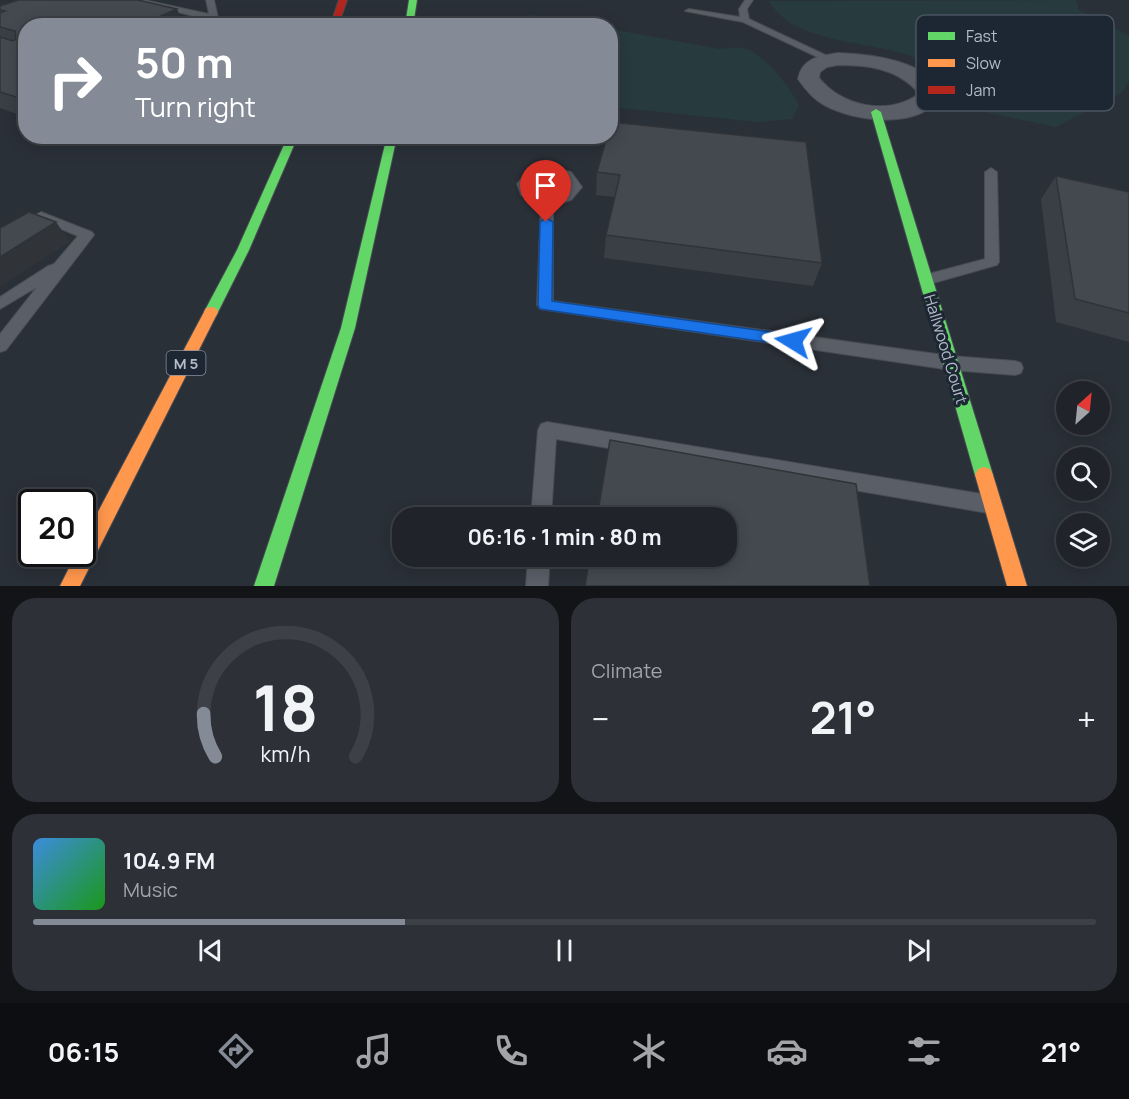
<!DOCTYPE html>
<html lang="en">
<head>
<meta charset="utf-8">
<style>
	:root { --surface:#20242a; --page:#2d3036; --text:#f1f3f6; --muted:#a2a4a8; --line:#3d4147; --accent:#848b96 }
	body { margin:0; font-family:Manrope,sans-serif; background:var(--page); color:var(--text); height:100vh; display:flex; flex-direction:column; font-size:22px; white-space:nowrap }
	* { box-sizing:border-box; margin:0 }
	p { font-size:20px; color:var(--muted) }
	.icon { flex:none; width:33px; height:33px; fill:none; stroke:currentColor; stroke-width:2; stroke-linecap:round; stroke-linejoin:round }
	.map { position:relative; height:586px; overflow:hidden }
	.details { display:flex; flex-direction:column; gap:12px; padding:12px; background:#121417; flex:1 }
	.details>* { flex:none }
	.banner { position:absolute; left:18px; top:18px; width:600px; height:126px; border-radius:24px; box-shadow:0 3px 15px #0003,0 0 0 2px var(--line); background:#848b96; color:#fff; overflow:hidden }
	.needle { width:39px; rotate:27deg }
	.buttons { position:absolute; left:1056px; top:381px; display:grid; gap:12px }
	.buttons a { display:grid; place-items:center; width:54px; height:54px; border-radius:50%; background:var(--surface); box-shadow:0 3px 15px #0003,0 0 0 2px var(--line); font-size:30px }
	.speed { position:absolute; left:18px; top:489px; display:flex; gap:12px; font-size:30px; font-weight:700; text-align:center }
	.speed>* { display:grid; place-content:center; width:78px; height:78px; border-radius:50%; background:var(--surface); box-shadow:0 3px 15px #0003,0 0 0 2px var(--line); line-height:1 }
	.speed .limit { border:3px solid #111; border-radius:9px; background:#fff; color:#111 }
	.pin { position:absolute; display:grid; place-items:center; width:51px; height:51px; color:#fff; margin:-62px -26px; border-radius:50% 50% 50% 0; rotate:-45deg; box-shadow:0 0 6px #0007 }
	.pin .icon { rotate:45deg }
	.me { position:absolute; width:66px; margin:-33px; rotate:278deg; stroke-linejoin:round; filter:drop-shadow(0 0 4px #0008) }
	.turn { display:flex; align-items:center; gap:21px; height:126px; padding:0 18px; font-size:27px }
	.turn .icon { width:78px; height:78px; stroke-width:2.5 }
	.turn b { display:block; font-size:42px; line-height:51px }
	.big { font-size:45px; font-weight:700; line-height:1.1 }
	.details .card { flex:1; display:flex; flex-direction:column; justify-content:center; gap:9px; min-width:0; padding:0 21px; border-radius:24px; background:var(--page) }
	.details .dial { align-items:center; gap:0 }
	.dial svg { height:156px; overflow:visible; fill:none; stroke:var(--line); stroke-width:7; stroke-linecap:round; text-anchor:middle }
	.dial text { fill:var(--text); stroke:none }
	.song { display:flex; align-items:center; gap:18px }
	.cover { width:72px; height:72px; border-radius:9px; background:linear-gradient(135deg,hsl(210 70% 55%),hsl(120 70% 35%)) }
	.played { height:6px; border-radius:3px; background:linear-gradient(90deg,var(--accent) 35%,var(--line) 35%) }
	.keys { display:flex; justify-content:space-around; direction:ltr }
	.heat { display:flex; justify-content:space-between; align-items:center; font-size:33px; direction:ltr }
	.details .tiles { flex:1; display:grid; gap:12px; grid-template-columns:1fr 1fr }
	.card:last-child { grid-column:span 2 }
	.trip { position:absolute; left:392px; top:507px; width:345px; height:60px; border-radius:24px; background:var(--surface); box-shadow:0 3px 15px #0003,0 0 0 2px var(--line); font-weight:700; line-height:60px; text-align:center }
	.dock { display:flex; height:96px; justify-content:space-around; align-items:center; background:#0d0e11; color:var(--muted) }
	.dock .icon { width:42px; height:42px }
	.dock .current { color:var(--accent) }
	.dock b { font-size:27px; color:var(--text) }
	.map>svg:first-child { display:block }
	.green { fill:#273a3e }
	.lines { fill:none; stroke-linecap:round; stroke-linejoin:round }
	.lane-casing { stroke:#484c53; stroke-width:2 }
	.street-casing { stroke:#484c53; stroke-width:2 }
	.fast-casing { stroke:#484c53; stroke-width:2 }
	.slow-casing { stroke:#484c53; stroke-width:2 }
	.jam-casing { stroke:#484c53; stroke-width:2 }
	.lane { fill:#5a5e66; fill-rule:evenodd }
	.street { fill:#5a5e66; fill-rule:evenodd }
	.fast { fill:#63d668; fill-rule:evenodd }
	.slow { fill:#ff974d; fill-rule:evenodd }
	.jam { fill:#b3261e; fill-rule:evenodd }
	.wall { fill:#3a3f45 }
	.shaded-wall { fill:#303338 }
	.building { fill:#444950; stroke:#303338; stroke-width:1.5 }
	.route { fill:#1a73e8; stroke:#114b97; stroke-width:1.5 }
	.labels { text-anchor:middle; dominant-baseline:central; stroke-width:6; stroke-linejoin:round; paint-order:stroke }
	.shield { fill:#1d2633; stroke:#878f9c; stroke-width:1.5 }
	.shield-label { font-size:15px; font-weight:bold; fill:#b4bcc9 }
	.street-label { font-size:16px; fill:#b4bcc9; stroke:#1d2633 }
	.key { fill:#1d2633; stroke:#4a5360; stroke-width:1.5 }
	.key-label { font-size:16px; fill:#b4bcc9 }
</style>
</head>
<body>
<div class="map">
<svg width="1129" height="586" viewBox="0 0 1129 586">
	<rect width="100%" height="100%" fill="#2a3038"/>
	<path class="green" d="M 1076,0 L 1079,10 L 1129,36 L 1129,82 L 1121,93 L 1056,127 L 965,108 L 952,102 L 945,76 C 933,69 921,59 908,55 C 865,40 794,44 769,1 Z
		M 533,15 L 590,25 L 500,25 L 501,22 L 519,16 Z
		M 611,29 L 720,49 C 730,48 739,46 749,50 C 766,57 792,89 799,106 L 792,119 L 758,122 L 611,107 Z"/>
	<g class="lines">
		<g class="lane-casing">
			<path id="lane" d="M 129,0 L 144,0 L 209,14 L 206,0 L 214,0 L 218,18 L 216,26 L 208,26 L 209,20 Z
				M 745,0 L 753,0 L 747,9 L 749,19 L 836,60 L 828,62 L 743,22 L 685,11 L 689,9 L 740,17 L 739,9 Z
				M 548,167 L 571,172 L 582,187 L 571,200 L 553,205 L 553,301 L 951,356 L 1015,361 L 1021,363 L 1023,368 L 1021,373 L 1015,375 L 951,370 L 540,309 L 537,305 L 541,204 L 521,195 L 517,184 L 527,172 ZM 552,175 C 561,176 567,178 570,187 C 560,201 544,200 531,190 L 529,184 C 535,176 542,175 552,175 Z
				M 991,168 L 997,172 L 999,262 L 997,265 L 926,285 L 921,284 L 919,280 L 921,276 L 985,259 L 985,172 Z
				M 41,212 L 92,232 L 94,235 L 6,350 L 0,352 L 0,334 L 37,287 L 0,309 L 0,297 L 48,266 L 54,264 L 78,236 L 42,221 L 0,245 L 0,235 Z
				M 547,422 L 988,495 L 995,497 L 998,504 L 995,511 L 988,513 L 556,439 L 551,518 L 531,518 L 538,430 L 541,424 Z
				M 528,556 L 550,556 L 548,586 L 526,586 Z"/>
		</g>
		<g class="street-casing">
			<path id="street" d="M 838,53 C 867,54 937,60 938,99 C 917,130 852,121 824,105 C 813,99 805,89 798,79 C 802,58 819,56 838,53 ZM 838,65 C 867,65 895,68 916,90 L 916,96 C 885,115 842,106 819,78 L 820,72 L 827,67 Z"/>
		</g>
		<g class="fast-casing">
			<path id="fast" d="M 409,0 L 417,0 L 413,26 L 405,26 Z
				M 876,109 L 881,112 L 993,475 L 990,481 L 984,483 L 978,481 L 975,475 L 871,112 Z
				M 288,136 L 298,136 L 249,250 L 216,316 L 206,316 L 204,312 L 237,250 Z
				M 387,136 L 397,136 L 355,328 L 274,586 L 254,586 L 341,328 Z"/>
		</g>
		<g class="slow-casing">
			<path id="slow" d="M 211,307 L 216,308 L 218,312 L 80,586 L 60,586 L 76,554 L 82,554 L 82,542 L 204,312 L 206,308 Z
				M 984,467 L 990,469 L 993,475 L 1027,586 L 1007,586 L 975,475 L 978,469 Z"/>
		</g>
		<g class="jam-casing">
			<path id="jam" d="M 339,0 L 347,0 L 338,26 L 330,26 Z"/>
		</g>
		<use href="#lane" class="lane"/>
		<use href="#street" class="street"/>
		<use href="#fast" class="fast"/>
		<use href="#slow" class="slow"/>
		<use href="#jam" class="jam"/>
	</g>
	<path class="wall" d="M 0,6 L 177,9 L 184,26 L 26,26 L 26,117 L 0,108 Z
		M 607,136 L 822,263 L 813,286 L 604,258 L 606,235 L 615,197 L 596,195 L 597,172 Z
		M 1056,176 L 1129,192 L 1129,342 L 1056,322 L 1041,199 Z"/>
	<path class="shaded-wall" d="M 177,9 L 184,26 L 142,26 L 142,24 Z
		M 56,222 L 70,242 L 0,287 L 0,257 Z"/>
	<path class="building" d="M 18,0 L 138,0 L 177,9 L 142,24 L 146,26 L 26,26 L 26,100 L 0,92 L 0,37 L 13,41 L 16,39 L 15,31 L 0,27 L 0,13 L 5,11 L 0,10 L 0,6 Z
		M 611,122 L 806,142 L 822,263 L 606,235 L 620,175 L 597,172 L 607,136 L 610,136 Z
		M 1056,176 L 1129,192 L 1129,313 L 1075,299 Z
		M 29,212 L 56,222 L 0,257 L 0,228 Z
		M 610,440 L 856,484 L 870,586 L 585,586 L 590,556 L 726,556 L 726,518 L 597,518 Z"/>
	<path class="route" d="M 546,218 L 553,222 L 552,301 L 793,335 L 798,337 L 800,341 L 798,345 L 793,346 L 540,309 L 538,305 L 540,222 Z"/>
	<g class="labels">
		<rect class="shield" x="166.5" y="351" width="39" height="24" rx="4.5"/>
		<g class="shield-label">
			<text x="186" y="363">M 5</text>
		</g>
		<g class="street-label">
			<text transform="translate(946 349) rotate(73)">Hallwood Court</text>
		</g>
	</g>
	<rect x="916" y="15" width="198" height="96" rx="9" class="key"/>
	<rect x="928" y="32" width="27" height="8" fill="#63d668"/>
	<rect x="928" y="59" width="27" height="8" fill="#ff974d"/>
	<rect x="928" y="86" width="27" height="8" fill="#b3261e"/>
	<g class="key-label">
		<text x="966" y="42">Fast</text>
		<text x="966" y="69">Slow</text>
		<text x="966" y="96">Jam</text>
	</g>
</svg>
<div class="buttons">
<a><svg class="needle" viewBox="-14 -14 28 28"><path d="M0-13l5 13h-10z" fill="#e53935"/><path d="M0 13l5-13h-10z" fill="#a2a4a8"/></svg></a>
<a><svg class="icon" aria-label="search" viewBox="0 0 24 24"><circle cx="10" cy="10" r="6"/><path d="M15 15l6 6"/></svg></a>
<a><svg class="icon" aria-label="layers" viewBox="0 0 24 24"><path d="M12 4l9 5-9 5-9-5zM3 14l9 5 9-5"/></svg></a>
</div>
<div class="speed"><div class="limit">20</div></div>
<div class="pin" style="left:546px;top:222px;background:#d93025"><svg class="icon" aria-label="arrive" viewBox="0 0 24 24"><path d="M6 21V4h12l-3 4 3 4H6"/></svg></div>
<svg class="me" style="left:793px;top:341px" viewBox="-20 -20 40 40"><path d="M0-17L14 15 0 8-14 15z" fill="#1a73e8" stroke="#fff" stroke-width="4"/></svg>
<div class="trip">06:16 · 1 min · 80 m</div>
<div class="banner">
<div class="turn"><svg class="icon" aria-label="right" viewBox="0 0 24 24"><path d="M7 20v-9h11M14 6l5 5-5 5"/></svg><div><b>50 m</b>Turn right</div></div>
</div>
</div>
<section class="details">
<div class="tiles">
<div class="card dial"><svg viewBox="0 0 100 80">
<path d="M14 69A42 42 0 1 1 86 69"/>
<path d="M14 69A42 42 0 0 1 8 47" stroke="#848b96"/>
<text x="50" y="56" font-size="32" font-weight="700">18</text>
<text x="50" y="72" font-size="11">km/h</text>
</svg></div>
<div class="card"><p>Climate</p>
<div class="heat"><a>−</a><b class="big">21°</b><a>+</a></div>
</div>
<div class="card">
<div class="song"><i class="cover"></i><div><b>104.9 FM</b><p>Music</p></div></div>
<div class="played"></div>
<div class="keys"><svg class="icon" aria-label="previous" viewBox="0 0 24 24"><path d="M18 5L8 12l10 7zM5 5v14"/></svg><svg class="icon" aria-label="pause" viewBox="0 0 24 24"><path d="M8 5v14M16 5v14"/></svg><svg class="icon" aria-label="next" viewBox="0 0 24 24"><path d="M6 5l10 7-10 7zM19 5v14"/></svg></div>
</div>
</div>
</section>
<nav class="dock">
<b>06:15</b>
<svg class="icon current" aria-label="directions" viewBox="0 0 24 24"><path d="M12 3l9 9-9 9-9-9zM9 14v-3h6M13 9l2 2-2 2"/></svg>
<svg class="icon" aria-label="music" viewBox="0 0 24 24"><path d="M9 18V5l10-2v13"/><circle cx="6" cy="18" r="3"/><circle cx="16" cy="16" r="3"/></svg>
<svg class="icon" aria-label="phone" viewBox="0 0 24 24"><path d="M5 4h4l2 5-3 2q2 4 5 5l2-3 5 2v4C11 20 4 13 5 4z"/></svg>
<svg class="icon" aria-label="climate" viewBox="0 0 24 24"><path d="M12 3v18M4 7l16 10M4 17L20 7"/></svg>
<svg class="icon" aria-label="car" viewBox="0 0 24 24"><path d="M5 17H2v-5l4-1 3-4h7l3 4 3 1v5h-3M9 17h6M6 11h13"/><circle cx="7" cy="17" r="2"/><circle cx="17" cy="17" r="2"/></svg>
<svg class="icon" aria-label="filters" viewBox="0 0 24 24"><path d="M4 7h16M4 17h16"/><circle cx="9" cy="7" r="2"/><circle cx="15" cy="17" r="2"/></svg>
<b>21°</b>
</nav>
</body>
</html>
